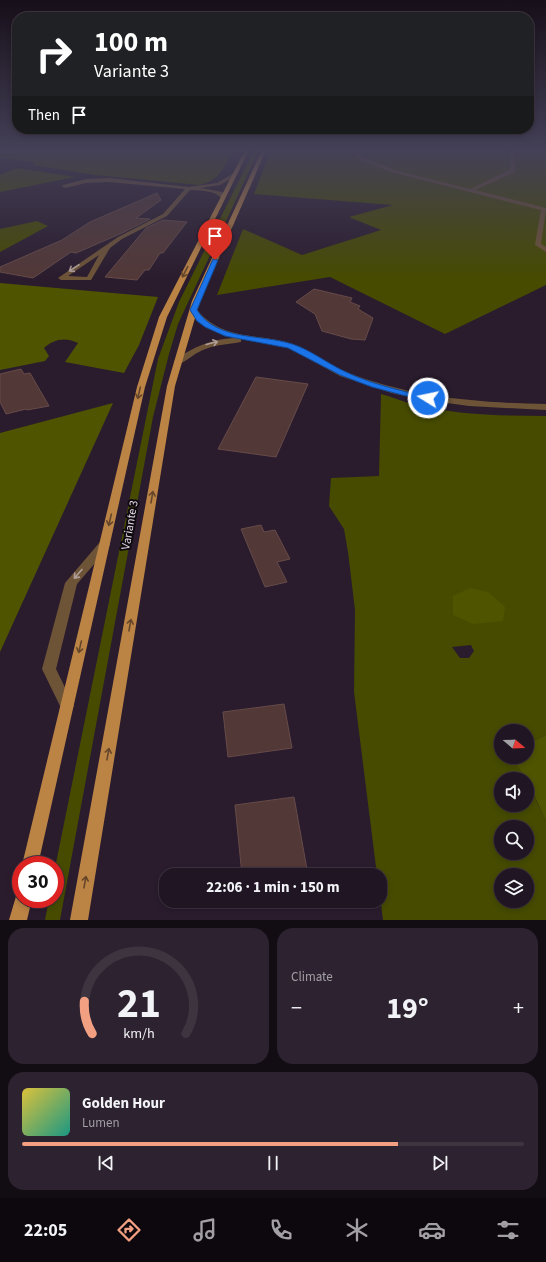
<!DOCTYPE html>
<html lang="en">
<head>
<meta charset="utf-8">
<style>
	:root { --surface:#201522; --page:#2d222f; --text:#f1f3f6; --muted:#a29fa5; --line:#3d3440; --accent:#f39f82 }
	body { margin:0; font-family:"Source Sans 3",sans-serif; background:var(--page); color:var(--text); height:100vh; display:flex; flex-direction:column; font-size:15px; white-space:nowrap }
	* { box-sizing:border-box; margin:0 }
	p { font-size:13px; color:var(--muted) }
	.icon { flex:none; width:22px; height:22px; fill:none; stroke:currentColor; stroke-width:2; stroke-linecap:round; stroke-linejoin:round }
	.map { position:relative; height:920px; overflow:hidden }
	.drawer { display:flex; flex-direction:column; gap:8px; padding:8px; background:#120c13; flex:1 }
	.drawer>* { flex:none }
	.top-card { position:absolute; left:12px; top:12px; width:522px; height:122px; border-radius:16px; box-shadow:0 2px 6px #0003,0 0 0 1px var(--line); background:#202124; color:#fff; overflow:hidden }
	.needle { width:26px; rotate:109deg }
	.tools { position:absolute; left:494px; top:724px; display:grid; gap:8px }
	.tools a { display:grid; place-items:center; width:40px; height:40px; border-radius:50%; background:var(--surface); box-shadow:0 2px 6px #0003,0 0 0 1px var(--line); font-size:20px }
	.speed { position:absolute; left:12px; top:856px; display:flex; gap:8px; font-size:20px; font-weight:700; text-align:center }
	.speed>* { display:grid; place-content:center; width:52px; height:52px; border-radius:50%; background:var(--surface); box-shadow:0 2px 6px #0003,0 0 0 1px var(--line); line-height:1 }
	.speed .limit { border:6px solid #d22; background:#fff; color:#111 }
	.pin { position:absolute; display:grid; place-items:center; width:34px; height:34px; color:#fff; margin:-41px -17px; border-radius:50% 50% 50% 0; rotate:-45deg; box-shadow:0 0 4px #0007 }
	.pin .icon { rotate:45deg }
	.me { position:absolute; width:44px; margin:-22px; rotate:280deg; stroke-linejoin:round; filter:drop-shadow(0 0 3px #0008) }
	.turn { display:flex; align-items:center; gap:14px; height:84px; padding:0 16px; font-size:18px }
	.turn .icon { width:52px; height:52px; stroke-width:2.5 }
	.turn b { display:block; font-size:28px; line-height:34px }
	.then { display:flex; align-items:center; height:38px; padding:0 16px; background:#0003; gap:8px; font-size:15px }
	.big { font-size:30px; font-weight:700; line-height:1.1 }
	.drawer .widget { flex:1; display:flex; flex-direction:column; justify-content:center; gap:6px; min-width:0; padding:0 14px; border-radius:16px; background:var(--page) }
	.drawer .dial { align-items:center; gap:0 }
	.dial svg { height:104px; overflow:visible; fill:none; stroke:var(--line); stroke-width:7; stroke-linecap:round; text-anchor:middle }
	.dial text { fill:var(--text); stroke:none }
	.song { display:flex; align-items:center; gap:12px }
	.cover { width:48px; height:48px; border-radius:6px; background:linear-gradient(135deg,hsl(50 70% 55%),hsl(170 70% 35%)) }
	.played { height:4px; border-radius:2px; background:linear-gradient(90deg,var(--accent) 75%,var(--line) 75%) }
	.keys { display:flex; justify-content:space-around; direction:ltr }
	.heat { display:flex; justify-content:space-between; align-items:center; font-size:22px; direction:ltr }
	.drawer .tiles { flex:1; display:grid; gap:8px; grid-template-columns:1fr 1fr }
	.widget:last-child { grid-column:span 2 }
	.trip { position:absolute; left:159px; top:868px; width:228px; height:40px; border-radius:16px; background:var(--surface); box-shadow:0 2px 6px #0003,0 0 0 1px var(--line); font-weight:700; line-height:40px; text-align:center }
	.menu { display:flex; height:64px; justify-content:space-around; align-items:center; background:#0d080e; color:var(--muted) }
	.menu .icon { width:28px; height:28px }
	.menu .current { color:var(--accent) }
	.menu b { font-size:18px; color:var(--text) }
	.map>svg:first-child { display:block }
	.green { fill:#464b00; fill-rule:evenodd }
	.forest { fill:#4f5400 }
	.building { fill:#523837; stroke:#664b49 }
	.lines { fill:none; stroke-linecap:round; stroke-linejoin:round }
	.minor { fill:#6e5437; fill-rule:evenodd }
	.major { fill:#bb8445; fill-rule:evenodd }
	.oneway { stroke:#af9e97 }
	.oneway2 { stroke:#65462a }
	.route { fill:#1a73e8; stroke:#114b97 }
	.labels { text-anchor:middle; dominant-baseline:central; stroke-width:4; stroke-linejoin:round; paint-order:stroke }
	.street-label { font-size:12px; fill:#e4dae6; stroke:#0f0910 }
</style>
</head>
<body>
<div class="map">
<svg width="546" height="920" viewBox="0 0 546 920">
	<rect width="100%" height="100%" fill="#2a1c2d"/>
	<path class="green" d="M 0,150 L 233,150 C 223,168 221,180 199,185 L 96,175 L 33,165 L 34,162 L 0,158 Z
		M 254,150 L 259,150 L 178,324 L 169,354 L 153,417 L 60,920 L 45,920 L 49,899 L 55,899 L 55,868 L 158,359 L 179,302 Z
		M 271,150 L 546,150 L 546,285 L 445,334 L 330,277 L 217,295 L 243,229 L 302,255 L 381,230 L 349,217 L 393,205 L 254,194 Z
		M 17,168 L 75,177 L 0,192 L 0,175 Z
		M 37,221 L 48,226 L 0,252 L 0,229 Z
		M 381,394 C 392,397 404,402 416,405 C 458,415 503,416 546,416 L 546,735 L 527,744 L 527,731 L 501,731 L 501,757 L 510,757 L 520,768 L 526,779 L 501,779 L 501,805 L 527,805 L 527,781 L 546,821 L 546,920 L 383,920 L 380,896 L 380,875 L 377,875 L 354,692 L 355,610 L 348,552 L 344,529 L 329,506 L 331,478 L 379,476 ZM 471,645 L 474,651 L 469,658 L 460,658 L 452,647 ZM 501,827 L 527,827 L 527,853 L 501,853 ZM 501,875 L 527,875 L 527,901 L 501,901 Z"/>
	<path class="forest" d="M 0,283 L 158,297 L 139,345 L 124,373 L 65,362 L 78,343 C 65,337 54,339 44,348 L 49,356 L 45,361 L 0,370 Z
		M 113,403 L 0,652 L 0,433 Z
		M 470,588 L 488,592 L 505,607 L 503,621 L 473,624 L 453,615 L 453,596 Z
		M 546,735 L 546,821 C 535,798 527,775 510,757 L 527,757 L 527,744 Z"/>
	<path class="building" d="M 157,193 L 161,200 L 136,218 L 150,219 L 122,233 L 76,253 L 71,252 L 33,278 L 0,272 L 0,267 L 62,240 L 90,222 Z
		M 163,220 L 187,222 L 163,253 L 160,253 L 149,270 L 145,270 L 137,280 L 105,277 L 146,228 Z
		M 314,289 L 352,298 L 350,302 L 360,306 L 358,309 L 373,318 L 365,340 L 351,339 L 322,331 L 315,314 L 296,302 Z
		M 21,369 L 24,374 L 30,373 L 49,406 L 27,410 L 26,409 L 6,414 L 0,402 L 0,374 Z
		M 256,377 L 308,384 L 276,457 L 218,449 Z
		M 261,525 L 264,532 L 275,530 L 290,559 L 277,562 L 287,582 L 265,587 L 241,529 Z
		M 284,704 L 292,748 L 228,757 L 223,712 Z
		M 294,797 L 308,875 L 242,875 L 235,805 Z"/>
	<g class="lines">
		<path class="minor" d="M 350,150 L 355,150 L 365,158 L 395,170 L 470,189 L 510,170 L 510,153 L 512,150 L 516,150 L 514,153 L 515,172 L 475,190 L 546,208 L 541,244 L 546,247 L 546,252 L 535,245 L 541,210 L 391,172 L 361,160 Z
			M 234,173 L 236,174 L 236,176 L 220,185 L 201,188 L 222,192 L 226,197 L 225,198 L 221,198 C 215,190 200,191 190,190 L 167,216 L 122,239 L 110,248 L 91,280 L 61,280 L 58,278 L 118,237 L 163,214 L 185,189 L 109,182 L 86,183 L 65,188 L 62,186 L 63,185 L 86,179 L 109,178 L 188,187 L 217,183 ZM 99,255 L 87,277 L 68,276 Z
			M 190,309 L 196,309 C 224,342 256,332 293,344 C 310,350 328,365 346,372 C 410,397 478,403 546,404 L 546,410 L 469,406 L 418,399 L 392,393 L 340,376 L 289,348 L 276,344 L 241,339 L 241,342 C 225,345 213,344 197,353 C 191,356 183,365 175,364 L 174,362 L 175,360 C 193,347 212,339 234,338 C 215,333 201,327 189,311 Z
			M 104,541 L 108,542 L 110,545 L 108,548 L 77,584 L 56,669 L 74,706 L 72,710 L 67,712 L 62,710 L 42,669 L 65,583 L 100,542 Z"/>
		<path class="major" d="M 245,150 L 249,150 L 167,317 L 145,387 L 38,865 L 22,865 L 137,387 L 159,317 Z
			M 262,150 L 266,150 L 200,301 L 175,386 L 88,920 L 70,920 L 167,386 L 192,301 Z
			M 21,891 L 21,899 L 32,899 L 27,920 L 9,920 L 17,893 Z"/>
	</g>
	<defs><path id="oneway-shaft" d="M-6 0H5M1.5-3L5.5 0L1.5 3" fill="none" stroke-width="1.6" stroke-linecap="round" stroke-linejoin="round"/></defs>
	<g class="oneway">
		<use href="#oneway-shaft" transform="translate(74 268) rotate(147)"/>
		<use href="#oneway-shaft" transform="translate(212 343) rotate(-14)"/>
		<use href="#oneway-shaft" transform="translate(78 574) rotate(131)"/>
	</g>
	<g class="oneway2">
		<use href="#oneway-shaft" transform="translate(185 272) rotate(117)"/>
		<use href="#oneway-shaft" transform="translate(139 393) rotate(103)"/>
		<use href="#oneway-shaft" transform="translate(152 497) rotate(-80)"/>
		<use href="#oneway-shaft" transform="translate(110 520) rotate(103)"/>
		<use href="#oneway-shaft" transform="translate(130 625) rotate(-80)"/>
		<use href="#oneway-shaft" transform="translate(80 647) rotate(103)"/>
		<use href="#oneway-shaft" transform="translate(108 754) rotate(-80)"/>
		<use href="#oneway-shaft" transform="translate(85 882) rotate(-80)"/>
	</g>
	<linearGradient id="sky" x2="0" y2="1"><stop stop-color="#170f19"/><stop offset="0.54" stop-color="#444057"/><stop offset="1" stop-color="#444057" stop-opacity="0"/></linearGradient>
	<rect width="546" height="279" fill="url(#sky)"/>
	<path class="route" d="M 213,259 L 218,260 L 197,310 C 217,341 261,334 292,344 C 311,350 328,364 346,372 C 365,381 387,387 407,392 C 415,393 423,394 431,396 L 433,398 L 428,400 L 406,396 L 372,387 L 340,375 L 288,348 L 225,336 L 205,327 L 197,321 L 190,310 Z"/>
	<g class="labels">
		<g class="street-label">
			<text transform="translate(130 525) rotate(-80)">Variante 3</text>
		</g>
	</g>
</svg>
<div class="tools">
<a><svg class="needle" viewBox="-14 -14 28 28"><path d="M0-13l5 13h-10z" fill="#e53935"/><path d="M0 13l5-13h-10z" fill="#a29fa5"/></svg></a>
<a><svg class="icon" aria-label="sound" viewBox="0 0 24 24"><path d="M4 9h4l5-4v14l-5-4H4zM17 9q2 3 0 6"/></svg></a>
<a><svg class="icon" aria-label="search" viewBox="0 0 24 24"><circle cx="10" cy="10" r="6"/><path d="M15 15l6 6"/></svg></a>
<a><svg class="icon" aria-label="layers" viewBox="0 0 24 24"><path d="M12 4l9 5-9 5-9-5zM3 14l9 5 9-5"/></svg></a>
</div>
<div class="speed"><div class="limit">30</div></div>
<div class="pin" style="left:215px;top:260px;background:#d93025"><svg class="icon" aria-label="arrive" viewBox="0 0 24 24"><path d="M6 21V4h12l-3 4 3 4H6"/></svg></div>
<svg class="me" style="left:428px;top:398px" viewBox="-20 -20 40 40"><circle r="17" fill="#1a73e8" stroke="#fff" stroke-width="3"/><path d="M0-11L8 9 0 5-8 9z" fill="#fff"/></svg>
<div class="trip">22:06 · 1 min · 150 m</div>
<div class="top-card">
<div class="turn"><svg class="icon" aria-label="right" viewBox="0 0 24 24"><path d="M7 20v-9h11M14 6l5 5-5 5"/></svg><div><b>100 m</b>Variante 3</div></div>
<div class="then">Then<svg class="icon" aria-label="arrive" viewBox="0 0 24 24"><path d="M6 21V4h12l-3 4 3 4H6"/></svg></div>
</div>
</div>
<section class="drawer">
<div class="tiles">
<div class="widget dial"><svg viewBox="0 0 100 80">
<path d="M14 69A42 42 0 1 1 86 69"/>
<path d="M14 69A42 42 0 0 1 8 44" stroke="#f39f82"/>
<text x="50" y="56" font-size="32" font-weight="700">21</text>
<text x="50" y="72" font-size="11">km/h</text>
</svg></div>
<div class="widget"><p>Climate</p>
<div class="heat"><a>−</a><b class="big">19°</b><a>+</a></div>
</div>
<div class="widget">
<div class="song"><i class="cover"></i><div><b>Golden Hour</b><p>Lumen</p></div></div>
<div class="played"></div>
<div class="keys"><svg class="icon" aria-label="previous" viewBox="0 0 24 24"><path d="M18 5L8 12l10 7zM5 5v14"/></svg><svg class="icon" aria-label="pause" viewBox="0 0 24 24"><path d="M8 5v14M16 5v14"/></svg><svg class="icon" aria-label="next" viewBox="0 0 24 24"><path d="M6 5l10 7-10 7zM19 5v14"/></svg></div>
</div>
</div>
</section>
<nav class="menu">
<b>22:05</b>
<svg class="icon current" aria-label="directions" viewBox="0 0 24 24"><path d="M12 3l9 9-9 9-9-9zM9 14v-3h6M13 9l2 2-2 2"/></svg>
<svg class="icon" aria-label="music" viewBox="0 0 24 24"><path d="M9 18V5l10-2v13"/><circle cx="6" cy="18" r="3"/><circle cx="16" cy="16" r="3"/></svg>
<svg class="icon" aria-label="phone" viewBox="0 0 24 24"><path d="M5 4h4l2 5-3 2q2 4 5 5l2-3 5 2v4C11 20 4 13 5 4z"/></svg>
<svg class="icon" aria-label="climate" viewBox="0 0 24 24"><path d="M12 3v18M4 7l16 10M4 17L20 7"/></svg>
<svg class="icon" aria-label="car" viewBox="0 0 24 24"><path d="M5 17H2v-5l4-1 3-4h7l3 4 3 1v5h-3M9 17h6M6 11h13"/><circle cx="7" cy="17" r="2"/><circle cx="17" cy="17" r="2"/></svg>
<svg class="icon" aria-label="filters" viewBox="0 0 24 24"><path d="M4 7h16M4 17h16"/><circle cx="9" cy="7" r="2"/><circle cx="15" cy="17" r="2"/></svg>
</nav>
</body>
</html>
